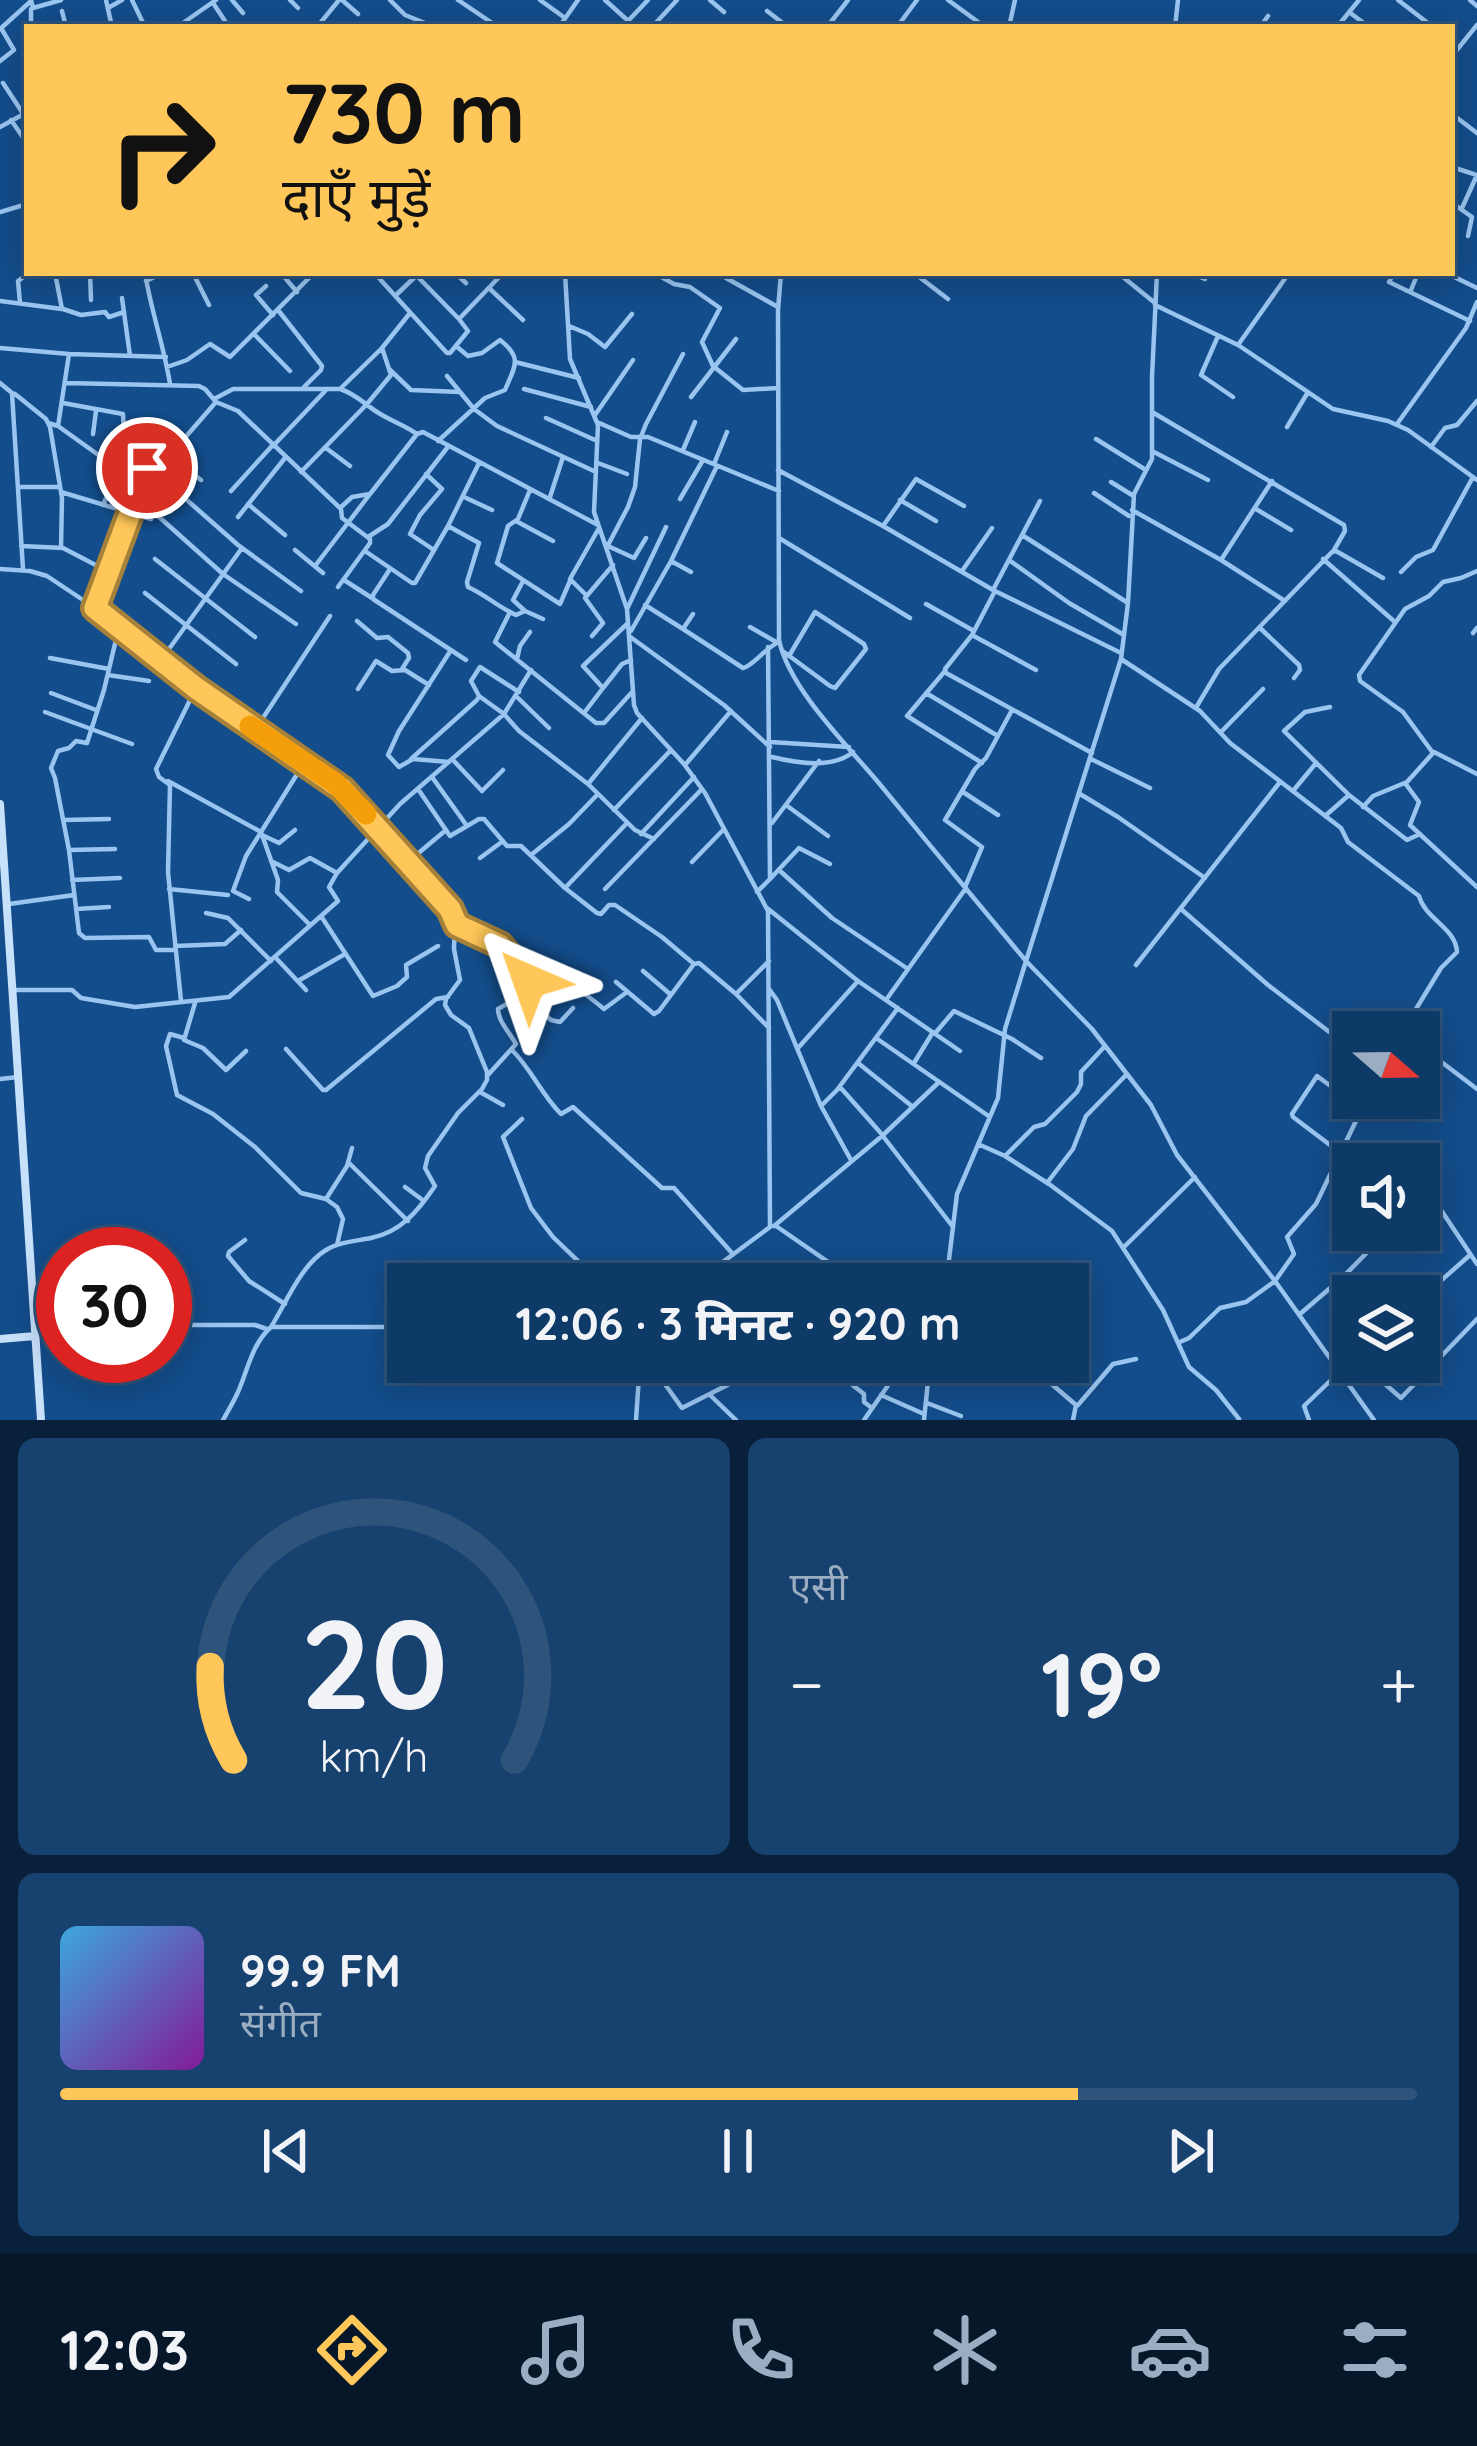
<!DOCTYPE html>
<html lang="hi">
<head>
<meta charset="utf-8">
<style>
	:root { --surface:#0e3a68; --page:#17416e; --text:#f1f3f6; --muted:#9badc0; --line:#2e547c; --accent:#ffc759 }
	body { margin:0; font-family:Quicksand,"Noto Sans Devanagari",sans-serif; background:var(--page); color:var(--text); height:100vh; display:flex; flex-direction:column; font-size:45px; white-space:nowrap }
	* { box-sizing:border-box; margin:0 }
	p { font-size:39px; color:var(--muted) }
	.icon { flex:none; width:66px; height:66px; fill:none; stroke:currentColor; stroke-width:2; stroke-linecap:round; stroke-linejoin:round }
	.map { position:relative; height:1420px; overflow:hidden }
	.sheet { display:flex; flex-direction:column; gap:18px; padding:18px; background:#082039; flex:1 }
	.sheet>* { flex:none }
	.guide { position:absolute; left:24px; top:24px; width:1431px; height:252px; border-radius:0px; box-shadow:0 6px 30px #0003,0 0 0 3px var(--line); background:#ffc759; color:#111; overflow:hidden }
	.needle { width:78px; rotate:110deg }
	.tools { position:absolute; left:1332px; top:1011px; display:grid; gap:24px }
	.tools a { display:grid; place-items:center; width:108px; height:108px; border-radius:0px; background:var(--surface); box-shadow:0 6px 30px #0003,0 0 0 3px var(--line); font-size:60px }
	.speed { position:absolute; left:36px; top:1227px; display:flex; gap:24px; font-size:60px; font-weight:700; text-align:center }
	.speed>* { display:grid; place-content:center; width:156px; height:156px; border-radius:50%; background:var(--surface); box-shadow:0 6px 30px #0003,0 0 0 3px var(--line); line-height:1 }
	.speed .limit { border:18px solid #d22; background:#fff; color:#111 }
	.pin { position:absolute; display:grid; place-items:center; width:102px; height:102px; color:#fff; margin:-51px; border:6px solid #fff; border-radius:50%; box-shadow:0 3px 12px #0007 }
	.me { position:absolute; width:132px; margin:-66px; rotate:317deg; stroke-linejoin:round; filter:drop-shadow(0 0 9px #0008) }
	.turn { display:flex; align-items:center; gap:42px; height:252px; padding:0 60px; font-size:54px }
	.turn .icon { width:156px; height:156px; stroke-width:2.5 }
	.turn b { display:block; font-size:84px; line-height:102px }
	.big { font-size:90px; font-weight:800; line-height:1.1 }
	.sheet .tile { flex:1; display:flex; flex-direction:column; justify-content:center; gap:18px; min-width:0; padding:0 42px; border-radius:18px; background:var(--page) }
	.sheet .dial { align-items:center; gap:0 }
	.dial svg { height:312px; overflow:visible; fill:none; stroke:var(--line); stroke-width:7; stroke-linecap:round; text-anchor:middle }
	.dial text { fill:var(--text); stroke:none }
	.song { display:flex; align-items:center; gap:36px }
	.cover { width:144px; height:144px; border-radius:18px; background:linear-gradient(135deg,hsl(200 70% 55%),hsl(290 70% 35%)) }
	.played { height:12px; border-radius:6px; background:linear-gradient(90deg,var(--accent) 75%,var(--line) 75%) }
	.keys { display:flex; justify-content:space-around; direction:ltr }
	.heat { display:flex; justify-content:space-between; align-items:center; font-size:66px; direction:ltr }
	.sheet .tiles { flex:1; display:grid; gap:18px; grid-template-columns:1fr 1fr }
	.tile:last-child { grid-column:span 2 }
	.trip { position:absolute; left:387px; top:1263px; width:702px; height:120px; border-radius:0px; background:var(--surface); box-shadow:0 6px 30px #0003,0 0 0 3px var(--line); font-weight:800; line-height:120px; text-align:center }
	.dock { display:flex; height:192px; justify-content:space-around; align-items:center; background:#06172a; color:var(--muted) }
	.dock .icon { width:84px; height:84px }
	.dock .on { color:var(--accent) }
	.dock b { font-size:54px; color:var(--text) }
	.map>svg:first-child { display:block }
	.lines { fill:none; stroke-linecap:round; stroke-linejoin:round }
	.street { stroke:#9ac5f0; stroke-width:4.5 }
	.secondary { stroke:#c8e1fb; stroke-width:8 }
	.route-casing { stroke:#a6813a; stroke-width:30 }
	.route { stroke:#ffc759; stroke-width:21 }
	.slow { stroke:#f59e0b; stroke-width:21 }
</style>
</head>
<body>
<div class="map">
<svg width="1477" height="1420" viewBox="0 0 1477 1420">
	<rect width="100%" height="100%" fill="#134d8b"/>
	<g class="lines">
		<path class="street" d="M 31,0 L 33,8 L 61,0
			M 106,0 L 112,27
			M 132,0 L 145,27
			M 232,0 L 243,13
			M 290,0 L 298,8
			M 342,0 L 358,14
			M 390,0 L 405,15 L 430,25
			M 458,0 L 498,27
			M 540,0 L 565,18
			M 605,0 L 635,27
			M 710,0 L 724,12
			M 948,0 L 985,27
			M 1398,0 L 1433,27
			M 1470,0 L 1477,6
			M 213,3 L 229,27
			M 108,8 L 122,0
			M 62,11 L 66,27
			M 767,11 L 788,27
			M 1349,12 L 1369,27
			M 628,21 L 648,0
			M 183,23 L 216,0
			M 31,27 L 31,9
			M 317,27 L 339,0
			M 559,27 L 578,0
			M 652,27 L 677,0
			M 827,27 L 848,0
			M 897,27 L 917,0
			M 1009,27 L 1015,0
			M 1175,27 L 1178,0
			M 1260,27 L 1268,16
			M 1337,27 L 1359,0
			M 0,29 L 31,1
			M 1452,56 L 1477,25
			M 0,61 L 14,50 L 1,28
			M 3,83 L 24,115
			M 1452,114 L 1477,133
			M 11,120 L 27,143
			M 0,127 L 22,115
			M 1452,167 L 1477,175
			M 1452,203 L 1472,217 L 1468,236
			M 1462,208 L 1477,175
			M 0,212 L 27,204
			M 90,273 L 91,300
			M 145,273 C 151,311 164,346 170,384
			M 193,273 L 209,305
			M 281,273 L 297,292
			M 414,273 L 459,319 L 503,273
			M 455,273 L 466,283
			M 565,273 L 570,359 L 598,425 L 594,512 L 627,609 L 634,705 L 637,713 L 684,764 L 705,793 L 768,911 L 770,1227 L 693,1284
			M 654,273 L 674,284 L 690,287 L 720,308 L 702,342 L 713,366 L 743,390 L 778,388
			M 781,273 L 778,310 L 779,640 C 789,688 846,744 878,782 C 927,842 976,901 1026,961 L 1121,659 L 1128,603 L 1134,494 L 1152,459 L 1152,377 L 1157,273
			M 914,273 L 948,299
			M 1118,273 L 1155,303
			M 1189,273 L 1205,279
			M 1394,273 L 1389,282 L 1470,321
			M 1446,273 L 1477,288
			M 378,277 L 447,353 L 450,353 L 468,331 L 459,319
			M 726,278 L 778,307
			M 146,281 L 163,273
			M 266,286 L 256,295 L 273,315
			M 490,289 L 523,320
			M 1411,290 L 1418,273
			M 395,296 L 417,275
			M 122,298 L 130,356
			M 0,301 L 62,309 L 55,273
			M 20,303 L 18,281 L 29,273
			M 1155,305 L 1238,345 L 1333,409 L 1388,421 L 1408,430 L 1477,480
			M 63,309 L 81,315 L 105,312 L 109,317 L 124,312
			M 278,310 L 322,366 L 321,370 L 303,388
			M 569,326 L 588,334 L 605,347 L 632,314
			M 254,334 L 290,371
			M 1218,336 L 1201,375 L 1233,397
			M 1238,345 L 1289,273
			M 0,348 L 69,354 L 166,357
			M 382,348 L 389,369 L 411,390 L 460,392
			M 515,362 L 579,378
			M 167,367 L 187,360 L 210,344 L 230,357 L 314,273
			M 447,376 L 474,409 L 497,426 L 596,472
			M 0,383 L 12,393 L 23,569
			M 66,383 L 199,386 L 205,389 L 216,402 L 238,411 L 341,509 L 342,518 L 370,539 L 370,543 L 338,587
			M 341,388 L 382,348 L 410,313
			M 524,389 L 591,407
			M 15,394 L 46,419 L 50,427 L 62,498 L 61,548
			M 691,397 L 736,339
			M 214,399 L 233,389 L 340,389 C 357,394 367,407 382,415 C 394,422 406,426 417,434
			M 63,403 L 123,414 L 125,456 L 103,505
			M 1152,412 L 1344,525 L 1345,531 L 1334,550
			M 595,415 L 633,360
			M 546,418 L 595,440
			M 597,422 L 631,437 L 648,437 L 779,491
			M 48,423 L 58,426 L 118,469
			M 1397,424 L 1466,328 L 1477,302
			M 58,426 L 69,354
			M 1287,427 L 1308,392
			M 93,434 L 96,411
			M 1096,439 L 1146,470
			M 438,441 L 485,398 L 505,390 C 515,366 523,358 500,340 L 482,353 L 468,356 L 456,346
			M 273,446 L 327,389
			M 1431,447 L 1445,428 L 1457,425 L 1477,401
			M 326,448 L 350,466
			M 683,450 L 695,422
			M 1152,451 L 1208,480
			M 168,454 L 201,480
			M 598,463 L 627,474
			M 714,464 L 727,432
			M 778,470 L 883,526 L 993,590 L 1121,653
			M 301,472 L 367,404 L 391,375 L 389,369
			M 426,474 L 442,489 L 420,515 L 410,534 L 434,550
			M 1111,482 L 1132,495
			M 18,487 L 60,487
			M 530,490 L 518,519 L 508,526 L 497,563 L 560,604 L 570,581
			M 231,491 L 271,447
			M 61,492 L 151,519
			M 1094,493 L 1129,516
			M 464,497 L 492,510
			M 550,497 L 563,457
			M 680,499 L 703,460
			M 900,500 L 936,521
			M 188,501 L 238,545 L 301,591
			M 248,504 L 285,535
			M 340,508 L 352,497 L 370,494 L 417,434 L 423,432 L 598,525
			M 1256,509 L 1291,530
			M 1132,510 L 1221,560 L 1285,601
			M 158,516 L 223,574 L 296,624
			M 238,517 L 285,458
			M 516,521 L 553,541
			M 448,526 L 479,543 L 467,582 L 468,587 C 486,595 498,607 516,615 L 525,611 L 543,619
			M 883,526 L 916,479 L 964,506
			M 1022,535 L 1128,603
			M 368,537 L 388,524 L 447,448
			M 779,538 L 910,618
			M 21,546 L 63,548 L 109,572
			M 608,546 L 634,558 L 646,538
			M 607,547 L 628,507 L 635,487 L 640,439 L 646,424 L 683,354
			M 295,550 L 323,573
			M 365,551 L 412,583 L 415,583 L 448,526 L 479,463
			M 155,559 L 255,637
			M 1323,559 L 1395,622
			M 1009,560 L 1069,603 L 1124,635
			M 1221,560 L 1272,481
			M 671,561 L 691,572
			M 315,566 L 370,494
			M 0,569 L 30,571 L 47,576 L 95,608 L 196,688 L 335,783 L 379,827 L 455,917 L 454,949 L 460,980 L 446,999 L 445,1005 L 451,1015 L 469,1028 L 487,1072 L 487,1080 L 482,1089 L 458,1113 L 428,1156 L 425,1168 L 435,1186 C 418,1211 401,1232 371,1238 C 356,1241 339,1242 326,1250 C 301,1265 286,1303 271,1327
			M 390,569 L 373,595 L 373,599 L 466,660
			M 962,571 L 992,528
			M 1401,572 L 1416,557 L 1433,550 L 1473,477
			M 344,580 L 372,598
			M 522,583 L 513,600 L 525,611
			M 993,590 L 1040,501
			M 995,591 L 972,635 L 945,669 L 946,673 L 1092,753
			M 145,593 L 236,664
			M 586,595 L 570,579 L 599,528
			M 926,604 L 974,631
			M 645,605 L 683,629
			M 95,608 L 147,468 L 183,440 L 216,402
			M 627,609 L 666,527
			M 510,612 L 495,642 L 596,723 L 604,723 L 633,691
			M 693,614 L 683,629 L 743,668 C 753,666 765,648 779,642
			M 357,621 L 377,638 L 388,637 L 408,653 L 409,658 L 402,669
			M 119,627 L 104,690 L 87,743 L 76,741 L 69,748 L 58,751 L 51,768 L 55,778 L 69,850 L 79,933 L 85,938 L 149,937 L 156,950 L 175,950
			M 750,627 L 776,642
			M 1260,628 L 1299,665 L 1300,670 L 1294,678
			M 631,631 L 671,561 L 717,466
			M 1473,633 L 1477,628
			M 972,635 L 1036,670
			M 592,636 L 603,623 L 585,598 L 613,565
			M 629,636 L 724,705 L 770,747
			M 784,652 L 830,686 L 835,688 L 866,649 L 864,644 L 815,612 L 789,656
			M 50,658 L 109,669
			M 517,659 L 520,646 L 530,632
			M 1121,659 L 1200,711 L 1230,743 L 1341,828 L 1348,842 L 1419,896 C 1425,919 1456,928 1457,952 L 1441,968 L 1402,1032
			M 161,660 L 242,548
			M 945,671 L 907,716 L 982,763
			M 108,675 L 149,681
			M 603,688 L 622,664 L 631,660
			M 358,689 L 376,661 L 392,671 L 405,670 L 429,685
			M 51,693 L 96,710
			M 926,693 L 998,736
			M 479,696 L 504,714 L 531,670
			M 517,697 L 549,728
			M 1197,706 L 1219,669 L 1332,552 L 1336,551 L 1383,578
			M 1330,707 L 1305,712 L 1284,731 L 1349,795
			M 45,712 L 132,744
			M 584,713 L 603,688 L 583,666 L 628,623
			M 642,718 L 588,784 L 635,830 L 654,839
			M 255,730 L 330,616
			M 1221,732 L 1263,689
			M 770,742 L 849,747
			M 1433,753 L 1403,712 L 1360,681 L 1359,675 L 1405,609 L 1429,596 L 1443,582 L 1461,578 L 1477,571
			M 772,757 C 796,763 833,769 853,752
			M 411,759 L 477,700 L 479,696 L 471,681 L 480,667 L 519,692
			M 1091,759 L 1150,788
			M 453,760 L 482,791 L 503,770
			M 449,762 L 413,759 L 399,767 L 388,755 L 399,731 L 451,650
			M 685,765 L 731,711
			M 432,777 L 467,826
			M 168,781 L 261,832 L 278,880 L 277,892 L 310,925
			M 1405,783 L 1419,802 L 1410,825 L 1477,887
			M 418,789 L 450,836 L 479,819 L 484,819 L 507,846 L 521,846 L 565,888 L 597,913 L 601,914 L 609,905 L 615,905 L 662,937 L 694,964
			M 1293,791 L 1316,763
			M 963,792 L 998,815
			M 1080,794 L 1118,817 L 1205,878
			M 786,805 L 828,836
			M 1363,807 L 1373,796 L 1407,782 L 1434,752 L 1477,774
			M 614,810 L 671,750
			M 1325,816 L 1349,795 L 1407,840 L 1420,834
			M 63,820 L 109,819
			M 772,823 L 819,761
			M 641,834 L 694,777
			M 262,835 L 279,843 L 295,830
			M 69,850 L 115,849
			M 531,855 L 569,824 L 597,795
			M 480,858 L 503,841
			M 271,861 L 289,870 L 310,858 L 337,873 L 400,804 L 504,714 L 519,731 L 588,784
			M 409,861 L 446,830
			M 692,862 L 724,829
			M 779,870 L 832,918 L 908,969
			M 770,879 L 799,848 L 830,864
			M 72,880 L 120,878
			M 965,887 L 982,847 L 945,820 L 975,769 L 986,758 L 1012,710
			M 565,888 L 627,823
			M 169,889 L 228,895
			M 605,889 L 702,789
			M 757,892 L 770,879 L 768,647
			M 249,899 L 233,891 L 246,856 L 304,763
			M 9,904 L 74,895
			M 767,908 L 858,981 L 960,1051
			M 76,909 L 109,907
			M 1181,909 L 1268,985 L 1353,1050
			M 206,913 L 228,918 L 271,961
			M 321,916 L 373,996 L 397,986 L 407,977 L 406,965 L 438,946
			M 457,925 L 500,945 L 512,962 L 527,977 L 538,1008 L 551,1020 L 560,1022 L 573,1008
			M 175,946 L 225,944 L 241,930
			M 275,957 L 306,990
			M 1136,965 L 1280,782
			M 643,971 L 670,994
			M 527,976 L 535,971 C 550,984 568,985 586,995 C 592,999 598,1004 604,1009 L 627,992
			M 298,981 L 345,954
			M 616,982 L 654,1014 L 659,1011 L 694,964 L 699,963 L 736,994 L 769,1028
			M 769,989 L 777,1000 L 821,1106 L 851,1160
			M 13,990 L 72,990 L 81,998 L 135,1007 L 229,997 L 338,901 L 329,887 L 337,873
			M 736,994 L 769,961
			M 886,1000 L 966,888
			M 181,1001 L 168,872 L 170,785 L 159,777 L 156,769 L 196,688
			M 195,1003 L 184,1040 L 203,1048 L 226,1070 L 246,1051
			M 937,1031 L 954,1011 L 1012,1039 L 1041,1058
			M 184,1038 L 170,1034 L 166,1046 L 177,1095 L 213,1114 L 255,1147 L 301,1193 L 326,1199 L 337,1207 L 343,1219 L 337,1245
			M 876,1038 L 990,1117
			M 1419,1045 L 1477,1089
			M 798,1048 L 858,981
			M 286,1049 L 323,1090 L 326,1090 L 436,999 L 448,997
			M 512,1050 C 532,1070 541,1094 561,1114 L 573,1107 L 662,1188 L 674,1188 L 732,1253
			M 858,1063 L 913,1107
			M 914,1063 L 933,1032
			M 487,1076 L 516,1044 C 510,1033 498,1021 498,1009 L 529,991
			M 0,1079 L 18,1077
			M 840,1087 L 879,1131 L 953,1227
			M 480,1092 L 503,1105
			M 821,1106 L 837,1090 L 898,1008
			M 522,1119 L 503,1137 L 531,1208 L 553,1237 L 602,1284
			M 978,1144 L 1005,1156 L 1049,1184 L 1112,1231 L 1163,1310 L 1189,1367 L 1216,1390 L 1239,1419
			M 1342,1154 L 1293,1117 L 1292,1114 L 1317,1076 L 1362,1109
			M 1005,1156 L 1034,1127 L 1045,1124 L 1077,1092 L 1081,1084 L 1081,1072 L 1105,1046
			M 348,1162 L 408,1221
			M 1047,1183 L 1073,1149 L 1086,1116 L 1127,1074
			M 405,1187 L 424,1201
			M 326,1199 L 347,1166 L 352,1148
			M 1419,1200 L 1423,1197 L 1439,1207 L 1477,1264
			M 774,1226 L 882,1136 L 938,1083
			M 776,1226 L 860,1284
			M 245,1240 L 229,1252 L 228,1256 L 249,1281 L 285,1304
			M 1124,1247 L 1195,1177
			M 946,1284 L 957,1194 L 998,1098 L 1005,1029 L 1026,961 L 1092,1029 L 1151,1105 L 1177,1155 L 1275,1281 L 1374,1420
			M 1419,1300 L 1470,1255
			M 1300,1314 L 1343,1277 L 1389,1230
			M 165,1325 L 255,1325 L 267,1329
			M 34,1326 L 63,1326
			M 1180,1342 L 1189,1338 L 1220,1308 L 1246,1302 L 1275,1281 L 1294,1254 L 1287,1237 L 1316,1204 L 1367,1098
			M 649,1362 L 682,1408 L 773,1362
			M 823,1362 L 864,1394 L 864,1402 L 872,1408
			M 1034,1362 L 1047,1370 L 1048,1381 L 1076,1405 L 1073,1420
			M 1360,1362 L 1401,1398 L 1477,1319
			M 710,1395 L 736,1420
			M 881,1395 L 924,1414
			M 927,1403 L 961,1416
			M 1078,1405 L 1113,1364 L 1136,1359
			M 223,1420 C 228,1411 234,1401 238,1392 C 248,1369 252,1344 271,1327 L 408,1327
			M 636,1420 L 640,1362
			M 864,1420 L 889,1384
			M 924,1420 L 930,1362
			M 1309,1420 L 1304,1406 L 1353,1359"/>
		<path class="secondary" d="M 0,804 L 41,1420
			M 0,1339 L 35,1336"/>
	</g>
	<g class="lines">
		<g class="route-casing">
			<path id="route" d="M 147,468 L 95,608 L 196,688 L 342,789 L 450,909 L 457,925 L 500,945 L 529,981"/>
		</g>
		<use href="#route" class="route"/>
		<path class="slow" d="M 250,726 L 335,783 L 366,814"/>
	</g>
</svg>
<div class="tools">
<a><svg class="needle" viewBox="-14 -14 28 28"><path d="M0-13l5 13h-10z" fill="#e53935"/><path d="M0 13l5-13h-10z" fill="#9badc0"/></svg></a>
<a><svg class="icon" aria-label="sound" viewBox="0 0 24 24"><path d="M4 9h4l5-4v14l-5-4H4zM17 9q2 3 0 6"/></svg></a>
<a><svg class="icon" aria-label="layers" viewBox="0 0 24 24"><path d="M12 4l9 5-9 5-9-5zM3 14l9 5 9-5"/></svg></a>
</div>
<div class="speed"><div class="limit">30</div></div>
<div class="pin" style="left:147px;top:468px;background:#d93025"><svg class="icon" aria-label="arrive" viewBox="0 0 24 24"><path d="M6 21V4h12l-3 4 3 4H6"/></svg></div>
<svg class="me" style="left:529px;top:981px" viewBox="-20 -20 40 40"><path d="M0-17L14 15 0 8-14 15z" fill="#ffc759" stroke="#fff" stroke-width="4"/></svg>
<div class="trip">12:06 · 3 मिनट · 920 m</div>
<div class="guide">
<div class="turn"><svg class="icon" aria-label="right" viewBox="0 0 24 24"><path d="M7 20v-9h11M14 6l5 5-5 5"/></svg><div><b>730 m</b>दाएँ मुड़ें</div></div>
</div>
</div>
<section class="sheet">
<div class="tiles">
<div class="tile dial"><svg viewBox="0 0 100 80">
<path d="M14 69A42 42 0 1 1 86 69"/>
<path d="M14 69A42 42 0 0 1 8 45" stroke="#ffc759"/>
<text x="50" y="56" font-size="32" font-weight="700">20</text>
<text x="50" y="72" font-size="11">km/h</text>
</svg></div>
<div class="tile"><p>एसी</p>
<div class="heat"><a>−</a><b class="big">19°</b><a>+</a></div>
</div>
<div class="tile">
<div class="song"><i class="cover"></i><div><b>99.9 FM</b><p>संगीत</p></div></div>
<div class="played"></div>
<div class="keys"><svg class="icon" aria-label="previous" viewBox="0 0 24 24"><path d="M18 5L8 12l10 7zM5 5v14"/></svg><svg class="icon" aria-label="pause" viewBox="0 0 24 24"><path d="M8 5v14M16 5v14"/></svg><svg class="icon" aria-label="next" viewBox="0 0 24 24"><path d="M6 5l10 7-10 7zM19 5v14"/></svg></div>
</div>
</div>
</section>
<nav class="dock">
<b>12:03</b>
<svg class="icon on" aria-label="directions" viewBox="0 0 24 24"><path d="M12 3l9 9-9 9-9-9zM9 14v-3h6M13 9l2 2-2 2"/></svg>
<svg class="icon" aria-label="music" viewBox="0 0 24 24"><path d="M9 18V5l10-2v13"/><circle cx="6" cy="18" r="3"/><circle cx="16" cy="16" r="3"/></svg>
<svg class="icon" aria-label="phone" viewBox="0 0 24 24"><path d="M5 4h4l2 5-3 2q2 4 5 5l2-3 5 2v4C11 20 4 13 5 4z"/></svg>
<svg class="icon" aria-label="climate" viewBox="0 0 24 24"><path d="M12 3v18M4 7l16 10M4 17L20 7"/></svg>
<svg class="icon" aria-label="car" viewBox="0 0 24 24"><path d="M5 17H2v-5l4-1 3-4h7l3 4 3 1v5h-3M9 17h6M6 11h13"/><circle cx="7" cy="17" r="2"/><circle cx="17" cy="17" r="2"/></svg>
<svg class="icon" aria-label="filters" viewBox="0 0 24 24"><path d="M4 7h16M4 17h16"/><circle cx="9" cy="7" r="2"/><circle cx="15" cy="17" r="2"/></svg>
</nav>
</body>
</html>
